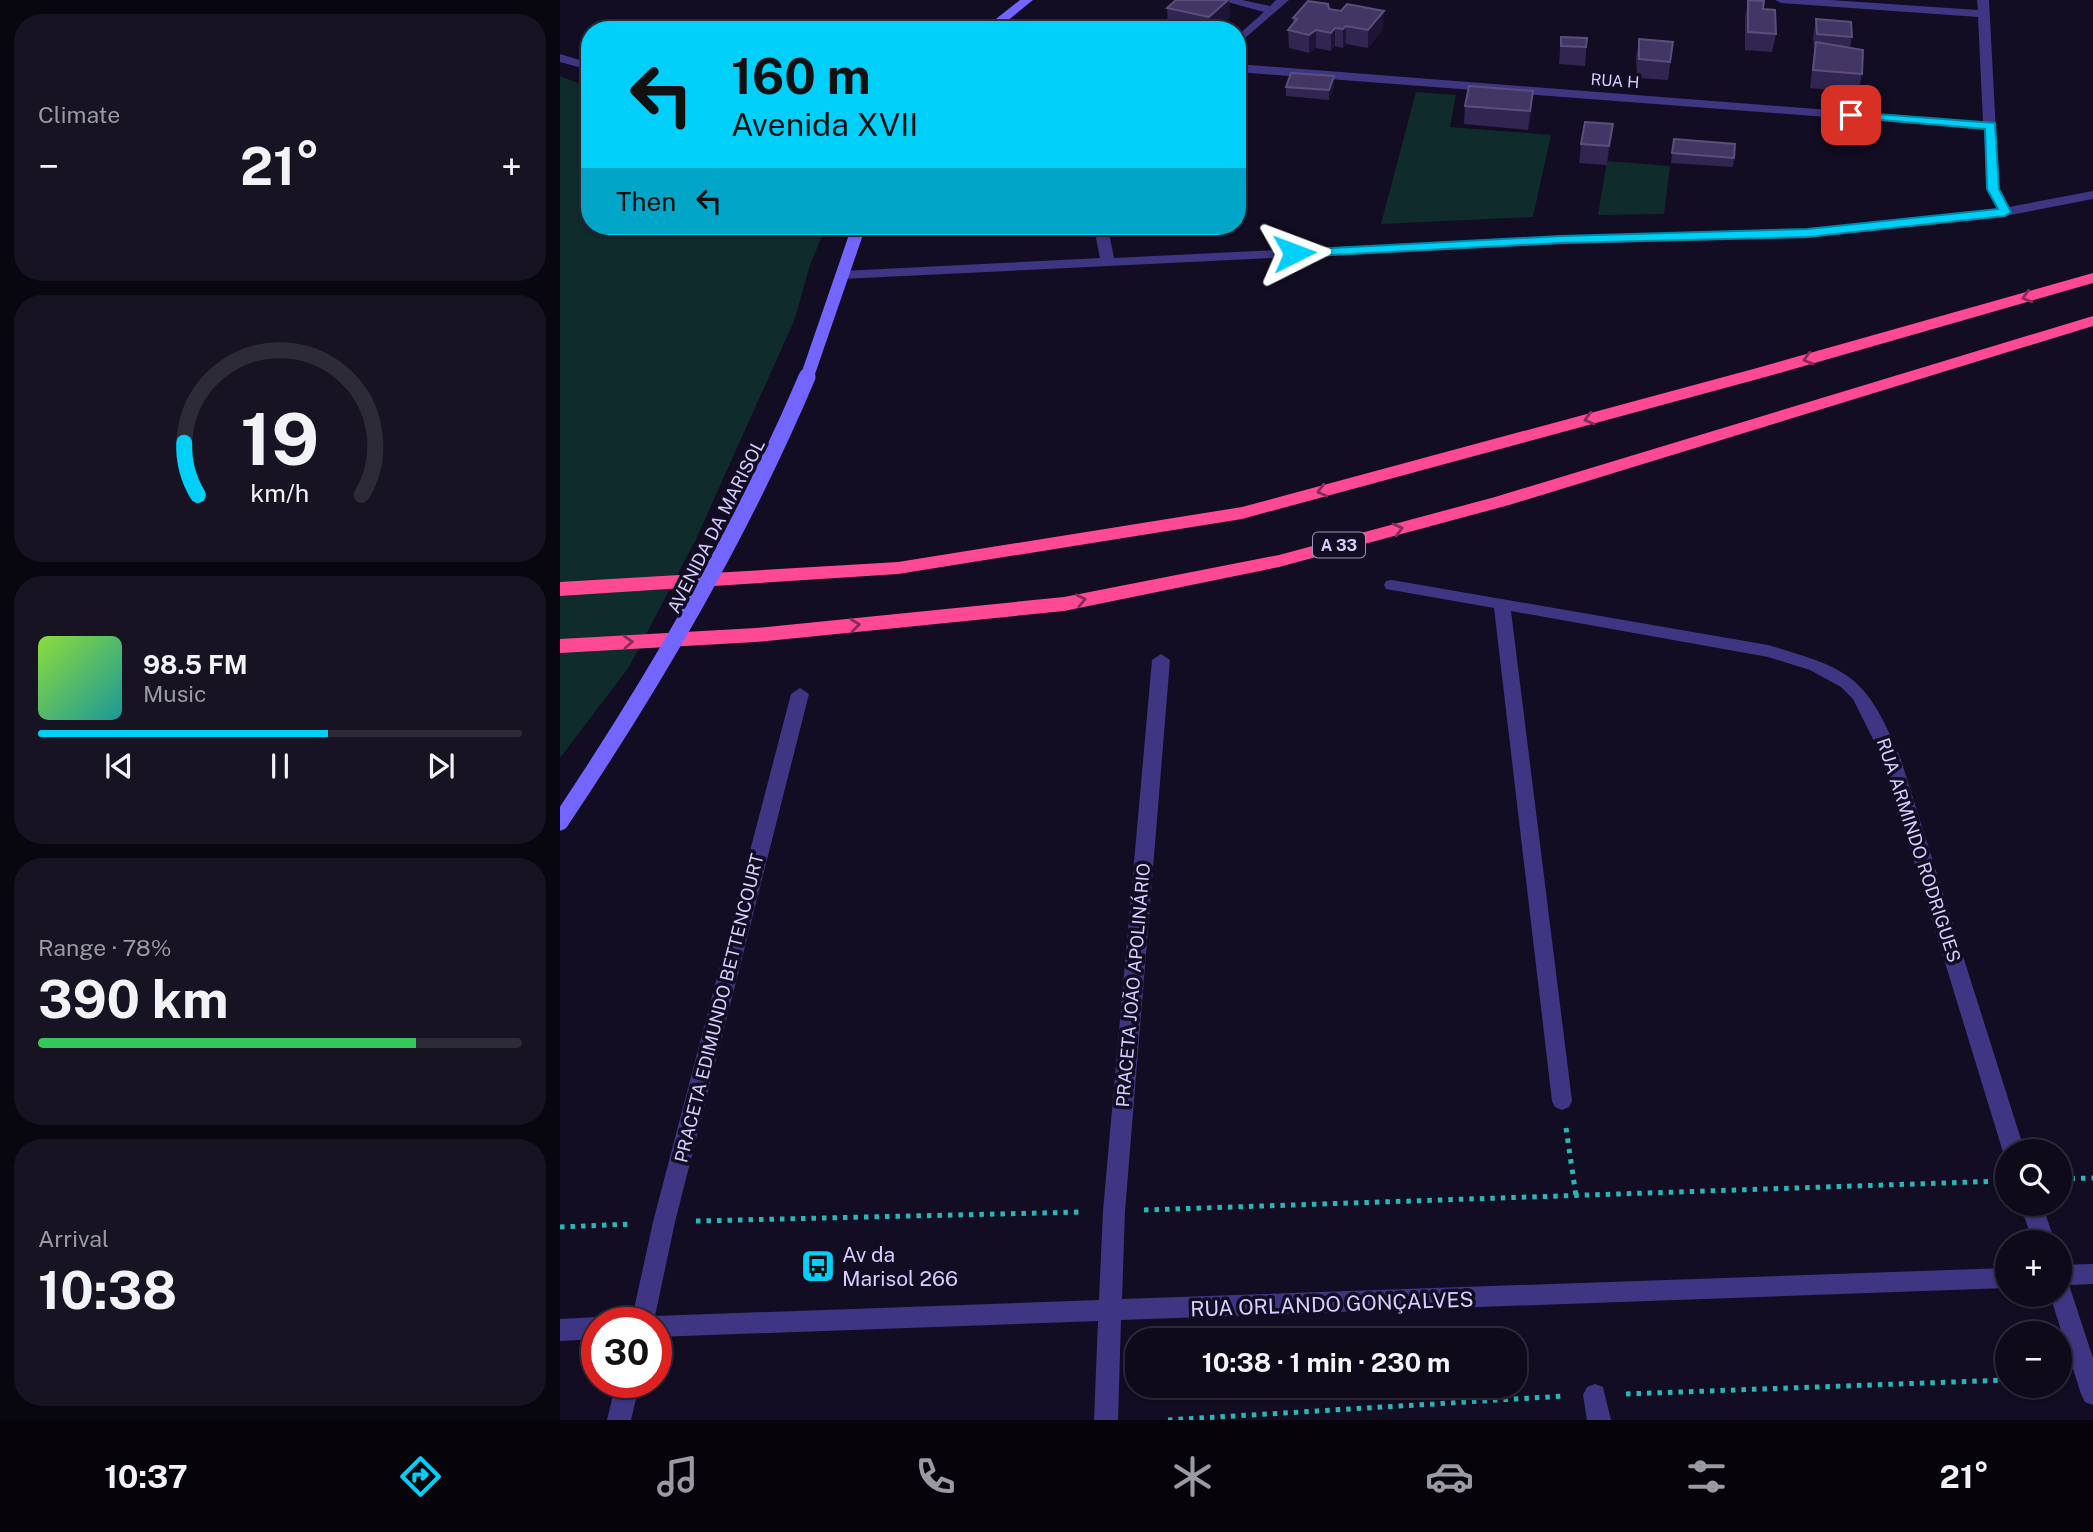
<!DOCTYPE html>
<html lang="en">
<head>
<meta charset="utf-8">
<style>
	:root { --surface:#0e0a1a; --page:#171323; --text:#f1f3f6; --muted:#9b9aa2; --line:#2e2b39; --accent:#00cff9 }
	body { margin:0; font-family:"Public Sans",sans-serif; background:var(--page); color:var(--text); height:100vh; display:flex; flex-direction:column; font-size:26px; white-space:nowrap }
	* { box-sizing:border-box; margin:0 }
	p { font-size:23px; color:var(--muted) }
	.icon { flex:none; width:38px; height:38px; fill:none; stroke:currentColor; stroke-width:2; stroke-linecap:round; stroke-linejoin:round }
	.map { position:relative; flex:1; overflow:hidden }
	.drawer { display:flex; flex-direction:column; gap:14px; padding:14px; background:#08060e; width:560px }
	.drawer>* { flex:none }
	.top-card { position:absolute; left:21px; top:21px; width:665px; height:214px; border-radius:28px; box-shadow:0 2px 5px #0004,0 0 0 2px var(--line); background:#00cff9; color:#111; overflow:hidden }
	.controls { position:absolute; left:1435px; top:1139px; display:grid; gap:14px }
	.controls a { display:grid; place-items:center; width:77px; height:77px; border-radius:50%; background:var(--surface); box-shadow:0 2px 5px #0004,0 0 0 2px var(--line); font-size:35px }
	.speed { position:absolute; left:21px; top:1307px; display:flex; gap:14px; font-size:35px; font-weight:700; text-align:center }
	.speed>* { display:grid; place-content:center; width:91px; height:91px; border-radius:50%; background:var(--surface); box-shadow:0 2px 5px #0004,0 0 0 2px var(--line); line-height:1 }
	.speed .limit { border:10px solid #d22; background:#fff; color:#111 }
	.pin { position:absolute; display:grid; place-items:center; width:60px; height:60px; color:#fff; margin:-30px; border-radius:14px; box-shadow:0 4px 10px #0006 }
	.me { position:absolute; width:77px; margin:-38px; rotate:87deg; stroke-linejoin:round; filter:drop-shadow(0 0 5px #0008) }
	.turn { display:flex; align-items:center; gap:24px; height:147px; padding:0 35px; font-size:32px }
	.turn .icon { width:91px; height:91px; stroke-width:2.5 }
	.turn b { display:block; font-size:49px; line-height:60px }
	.then { display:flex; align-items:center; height:66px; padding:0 35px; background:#0003; gap:14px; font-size:26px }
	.big { font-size:52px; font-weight:700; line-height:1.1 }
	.drawer .tile { flex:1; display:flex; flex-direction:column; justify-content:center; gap:10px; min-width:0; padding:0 24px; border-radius:28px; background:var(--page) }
	.drawer .dial { align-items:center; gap:0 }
	.dial svg { height:182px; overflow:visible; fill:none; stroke:var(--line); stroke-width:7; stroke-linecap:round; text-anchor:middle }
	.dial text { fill:var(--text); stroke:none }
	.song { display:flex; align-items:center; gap:21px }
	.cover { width:84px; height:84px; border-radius:10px; background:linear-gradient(135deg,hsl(90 70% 55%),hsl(180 70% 35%)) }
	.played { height:7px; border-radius:4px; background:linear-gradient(90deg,var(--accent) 60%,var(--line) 60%) }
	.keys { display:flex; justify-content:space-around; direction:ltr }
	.heat { display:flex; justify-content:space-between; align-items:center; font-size:38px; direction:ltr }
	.charge { height:10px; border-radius:5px; background:linear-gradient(90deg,#34c759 78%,var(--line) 0) }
	.trip { position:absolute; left:565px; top:1328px; width:402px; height:70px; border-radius:28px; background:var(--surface); box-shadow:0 2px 5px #0004,0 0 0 2px var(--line); font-weight:700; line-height:70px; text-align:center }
	.menu { display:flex; height:112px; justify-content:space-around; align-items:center; background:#06040a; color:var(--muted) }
	.menu .icon { width:49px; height:49px }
	.menu .on { color:var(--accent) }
	.menu b { font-size:32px; color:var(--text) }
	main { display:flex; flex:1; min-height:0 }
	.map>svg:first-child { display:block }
	.green { fill:#102b2c }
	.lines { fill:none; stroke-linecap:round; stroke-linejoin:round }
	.path { stroke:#2ab6b7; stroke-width:5; stroke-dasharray:4.5 6; stroke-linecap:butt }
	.lane { fill:#3e3683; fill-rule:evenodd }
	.street { fill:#3e3683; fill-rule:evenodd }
	.secondary { fill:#7365ff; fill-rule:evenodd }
	.highway { fill:#ff4994; fill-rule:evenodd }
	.secondary-bridge { stroke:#7365ff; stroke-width:17 }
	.wall { fill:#312551 }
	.shaded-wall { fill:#1d1436 }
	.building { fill:#423764; stroke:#5a4f7c; stroke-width:2 }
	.oneway { stroke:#882b5b }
	.route { fill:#00cff9; stroke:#0087a2; stroke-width:2 }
	.labels { text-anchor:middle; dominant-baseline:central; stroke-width:7; stroke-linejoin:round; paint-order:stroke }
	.far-street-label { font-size:16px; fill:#d7ceff; stroke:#120d22 }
	.shield { fill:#120d22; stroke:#9c94bd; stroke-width:2 }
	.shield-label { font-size:16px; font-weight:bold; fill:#d7ceff }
	.street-label { font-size:18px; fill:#d7ceff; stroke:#120d22 }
	.near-poi-label { font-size:21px; fill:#d7ceff; stroke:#120d22; text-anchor:start }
	.near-street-label { font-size:21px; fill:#d7ceff; stroke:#120d22 }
</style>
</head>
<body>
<main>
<section class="drawer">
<div class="tile"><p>Climate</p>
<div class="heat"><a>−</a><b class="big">21°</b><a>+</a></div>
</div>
<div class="tile dial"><svg viewBox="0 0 100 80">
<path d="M14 69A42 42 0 1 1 86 69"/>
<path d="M14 69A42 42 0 0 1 8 46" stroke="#00cff9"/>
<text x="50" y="56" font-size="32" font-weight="700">19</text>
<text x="50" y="72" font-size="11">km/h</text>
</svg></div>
<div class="tile">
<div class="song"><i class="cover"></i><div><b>98.5 FM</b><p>Music</p></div></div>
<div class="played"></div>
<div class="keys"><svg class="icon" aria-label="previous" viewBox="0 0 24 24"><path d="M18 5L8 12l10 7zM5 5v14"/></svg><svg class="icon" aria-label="pause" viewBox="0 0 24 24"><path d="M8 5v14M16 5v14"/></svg><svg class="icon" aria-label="next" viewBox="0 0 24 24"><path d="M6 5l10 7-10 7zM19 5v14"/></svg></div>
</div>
<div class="tile"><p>Range · 78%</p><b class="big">390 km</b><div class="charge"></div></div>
<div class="tile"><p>Arrival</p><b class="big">10:38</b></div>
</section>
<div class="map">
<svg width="1533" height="1420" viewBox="0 0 1533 1420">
	<rect width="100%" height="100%" fill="#120d22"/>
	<path class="green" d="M 0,76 L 30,88 L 30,226 L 266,226 L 250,265 L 234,321 L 136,539 L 69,667 L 0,758 Z
		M 856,92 L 896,95 L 890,127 L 991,135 L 973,217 L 821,224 Z
		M 1047,161 L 1110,166 L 1104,214 L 1038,215 Z"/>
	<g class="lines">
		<path class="path" d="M 1006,1128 L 1016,1196
			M 1500,1179 L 1533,1178
			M 584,1210 L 1443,1181
			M 136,1221 L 523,1212
			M 0,1227 L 72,1224
			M 1066,1394 L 1447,1380
			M 608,1420 L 1005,1396"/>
		<path class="lane" d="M 0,54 L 30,63 L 30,70 L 0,62 Z"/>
		<path class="street" d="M 660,0 L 682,0 L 710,6 L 716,0 L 729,0 L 677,45 L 677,36 L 704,12 Z
			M 1215,0 L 1270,0 L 1418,10 L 1417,0 L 1429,0 L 1439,189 L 1449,207 L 1533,191 L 1533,199 L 1445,216 L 1247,237 L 1000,244 L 282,279 L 275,275 L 282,271 L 540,258 L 536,238 L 541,226 L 554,226 L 550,238 L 554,258 L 1000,236 L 1247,229 L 1437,209 L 1427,189 L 1424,129 L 677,72 L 677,64 L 1423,122 L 1418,17 L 1221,3 Z
			M 832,580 L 1208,645 C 1291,669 1306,676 1340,757 L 1465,1152 L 1447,1152 L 1447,1159 L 1443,1152 L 1322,757 L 1293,699 L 1281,687 L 1250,670 L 1208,657 L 951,611 L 1012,1101 L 1009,1107 L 1002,1110 L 995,1107 L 992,1101 L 934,608 L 826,589 L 824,585 L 826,581 Z
			M 601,654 L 610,660 L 565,1211 L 562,1299 L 1447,1268 L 1447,1288 L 561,1320 L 558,1420 L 534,1420 L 538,1321 L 96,1337 L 96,1323 L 71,1323 L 93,1222 L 231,694 L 240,688 L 249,694 L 115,1222 L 95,1316 L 539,1300 L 543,1211 L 592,660 Z
			M 1460,1204 L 1482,1204 L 1495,1242 L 1473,1242 Z
			M 1533,1264 L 1533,1284 L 1509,1285 L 1533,1358 L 1533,1405 L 1525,1402 L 1521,1394 L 1490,1295 L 1500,1295 L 1500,1265 Z
			M 37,1317 L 46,1323 L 37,1323 L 37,1339 L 0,1341 L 0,1319 Z
			M 56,1382 L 80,1382 L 71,1420 L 47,1420 Z
			M 1035,1384 L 1043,1387 L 1051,1420 L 1027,1420 L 1023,1395 L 1027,1387 Z"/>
		<path class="secondary" d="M 460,0 L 473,0 L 436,30 L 422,30 Z
			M 292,226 L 306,226 L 254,377 L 247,381 L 242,380 L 240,377 Z"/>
		<path class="highway" d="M 1533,273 L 1533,283 L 1209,376 L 682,519 L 338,574 L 0,596 L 0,582 L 338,562 L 682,507 L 1197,368 Z
			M 1533,316 L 1533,326 L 949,505 L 719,567 L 504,611 L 196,642 L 0,653 L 0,639 L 196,628 L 504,597 L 719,555 L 935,497 Z"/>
		<path class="secondary-bridge" d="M 0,822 C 95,680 180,535 247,377"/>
	</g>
	<path class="wall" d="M 616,0 L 669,0 L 670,17 L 655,30 L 626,30 L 608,26 L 607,8 Z
		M 1188,0 L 1203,9 L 1216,34 L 1212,52 L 1185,50 L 1185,18 Z
		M 733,18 L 823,29 L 808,48 L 786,44 L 783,48 L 775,46 L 771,51 L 756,48 L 749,53 L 729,48 L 728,30 L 733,24 Z
		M 1256,19 L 1292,37 L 1290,48 L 1302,74 L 1298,93 L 1250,88 L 1254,52 L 1253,37 Z
		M 1001,37 L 1027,38 L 1025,66 L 999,64 Z
		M 1079,39 L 1113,42 L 1108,80 L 1077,78 L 1076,57 Z
		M 774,86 L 769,100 L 726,96 L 726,87 Z
		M 905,106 L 972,110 L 968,130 L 904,124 Z
		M 1053,124 L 1047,165 L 1019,163 L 1021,144 Z
		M 1114,139 L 1174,158 L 1173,167 L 1111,163 Z"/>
	<path class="shaded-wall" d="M 668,0 L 669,0 L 670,17 L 655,30 L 649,30 L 649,17 Z
		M 824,11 L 823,29 L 808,48 L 808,30 Z
		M 786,26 L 786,44 L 783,48 L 783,29 Z
		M 775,28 L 775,46 L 771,51 L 771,33 Z
		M 756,30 L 756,48 L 749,53 L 749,35 Z
		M 774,76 L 774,86 L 769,100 L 769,90 Z
		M 973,91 L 972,110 L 968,130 L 970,111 Z
		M 1053,124 L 1051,143 L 1047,165 L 1049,146 Z
		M 683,151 L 684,170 L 677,188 L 677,167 Z"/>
	<path class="building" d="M 616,0 L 668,0 L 649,17 L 607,8 Z
		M 1188,0 L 1204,1 L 1203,9 L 1215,10 L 1216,34 L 1188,32 Z
		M 748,1 L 768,4 L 769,9 L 781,11 L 787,4 L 824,11 L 808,30 L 786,26 L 783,29 L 775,28 L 771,33 L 756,30 L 749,35 L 728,30 L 737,19 L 733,18 Z
		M 1256,19 L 1291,22 L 1292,37 L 1257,34 Z
		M 1001,37 L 1027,38 L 1026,47 L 1001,46 Z
		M 1079,39 L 1113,42 L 1110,62 L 1079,59 Z
		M 1256,42 L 1303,50 L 1302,74 L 1253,70 Z
		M 731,73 L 774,76 L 769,90 L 726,87 Z
		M 909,86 L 973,91 L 970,111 L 905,106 Z
		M 1025,122 L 1053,124 L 1049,146 L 1021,144 Z
		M 1114,139 L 1175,144 L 1174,158 L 1112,153 Z
		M 677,151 L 683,151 L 677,167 Z"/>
	<defs><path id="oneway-chevron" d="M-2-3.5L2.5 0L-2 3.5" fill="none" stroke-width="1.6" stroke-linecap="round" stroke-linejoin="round" transform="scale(1.75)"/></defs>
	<g class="oneway">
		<use href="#oneway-chevron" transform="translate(1467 297) rotate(164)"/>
		<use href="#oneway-chevron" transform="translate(1248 359) rotate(164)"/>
		<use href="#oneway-chevron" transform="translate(1029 419) rotate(165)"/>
		<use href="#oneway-chevron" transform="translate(762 491) rotate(165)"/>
		<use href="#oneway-chevron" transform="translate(838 529) rotate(-15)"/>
		<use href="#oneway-chevron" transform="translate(521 600) rotate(-11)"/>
		<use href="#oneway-chevron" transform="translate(295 625) rotate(-6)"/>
		<use href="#oneway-chevron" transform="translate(68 642) rotate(-3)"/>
	</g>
	<path class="route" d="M 1291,112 L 1435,123 L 1439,189 L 1451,212 L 1445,216 L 1247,237 L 1000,243 L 734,257 L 728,253 L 734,250 L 1000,236 L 1247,229 L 1438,209 L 1427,189 L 1425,129 L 1287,117 L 1286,115 Z"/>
	<defs>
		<g id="bus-square" transform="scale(1.75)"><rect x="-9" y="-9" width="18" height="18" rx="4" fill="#00cff9" stroke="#120d22"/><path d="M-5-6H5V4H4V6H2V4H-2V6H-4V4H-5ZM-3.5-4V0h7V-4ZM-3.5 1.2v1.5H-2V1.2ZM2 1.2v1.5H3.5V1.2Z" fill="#111"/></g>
	</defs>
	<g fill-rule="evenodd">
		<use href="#bus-square" x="258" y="1266"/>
	</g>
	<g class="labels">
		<g class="far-street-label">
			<text transform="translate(1055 81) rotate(4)">RUA H</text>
		</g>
		<rect class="shield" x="753" y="532.5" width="52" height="25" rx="5"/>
		<g class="shield-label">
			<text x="779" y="545">A 33</text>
		</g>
		<g class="street-label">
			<text transform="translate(156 526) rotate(-63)">AVENIDA DA MARISOL</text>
			<text transform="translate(1359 850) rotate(72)">RUA ARMINDO RODRIGUES</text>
			<text transform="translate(573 985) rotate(-85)">PRACETA JOÃO APOLINÁRIO</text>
			<text transform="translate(159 1008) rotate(-76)">PRACETA EDIMUNDO BETTENCOURT</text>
		</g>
		<g class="near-poi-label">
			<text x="282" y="1254">Av da<tspan x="282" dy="24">Marisol 266</tspan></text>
		</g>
		<g class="near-street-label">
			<text transform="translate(772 1304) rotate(-2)">RUA ORLANDO GONÇALVES</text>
		</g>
	</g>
</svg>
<div class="controls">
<a><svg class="icon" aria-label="search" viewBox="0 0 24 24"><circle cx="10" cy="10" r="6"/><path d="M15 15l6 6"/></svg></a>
<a>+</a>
<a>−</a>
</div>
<div class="speed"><div class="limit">30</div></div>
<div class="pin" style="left:1291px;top:115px;background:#d93025"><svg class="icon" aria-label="arrive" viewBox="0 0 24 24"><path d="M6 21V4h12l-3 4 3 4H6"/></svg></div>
<svg class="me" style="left:734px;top:253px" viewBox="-20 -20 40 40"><path d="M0-17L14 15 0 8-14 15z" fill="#00cff9" stroke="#fff" stroke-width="4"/></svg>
<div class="trip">10:38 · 1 min · 230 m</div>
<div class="top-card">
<div class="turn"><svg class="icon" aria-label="left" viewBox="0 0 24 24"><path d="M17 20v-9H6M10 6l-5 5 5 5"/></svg><div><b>160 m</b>Avenida XVII</div></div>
<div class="then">Then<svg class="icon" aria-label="left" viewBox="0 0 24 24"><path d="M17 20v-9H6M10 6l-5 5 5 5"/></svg></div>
</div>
</div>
</main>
<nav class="menu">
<b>10:37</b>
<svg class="icon on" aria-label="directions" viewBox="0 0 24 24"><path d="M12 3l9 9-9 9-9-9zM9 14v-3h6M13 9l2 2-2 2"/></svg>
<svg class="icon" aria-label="music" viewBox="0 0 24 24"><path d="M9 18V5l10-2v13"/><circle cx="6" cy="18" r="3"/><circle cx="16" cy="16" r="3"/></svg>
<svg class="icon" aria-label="phone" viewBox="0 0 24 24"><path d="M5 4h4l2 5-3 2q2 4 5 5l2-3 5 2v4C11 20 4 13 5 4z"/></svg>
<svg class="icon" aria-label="climate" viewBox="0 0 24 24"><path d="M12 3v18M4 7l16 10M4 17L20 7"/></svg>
<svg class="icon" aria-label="car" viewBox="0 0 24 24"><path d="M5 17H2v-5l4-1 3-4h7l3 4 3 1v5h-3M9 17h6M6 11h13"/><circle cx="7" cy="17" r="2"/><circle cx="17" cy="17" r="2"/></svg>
<svg class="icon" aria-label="filters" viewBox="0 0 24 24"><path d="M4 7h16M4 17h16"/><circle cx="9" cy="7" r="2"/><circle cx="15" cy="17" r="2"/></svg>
<b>21°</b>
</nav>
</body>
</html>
